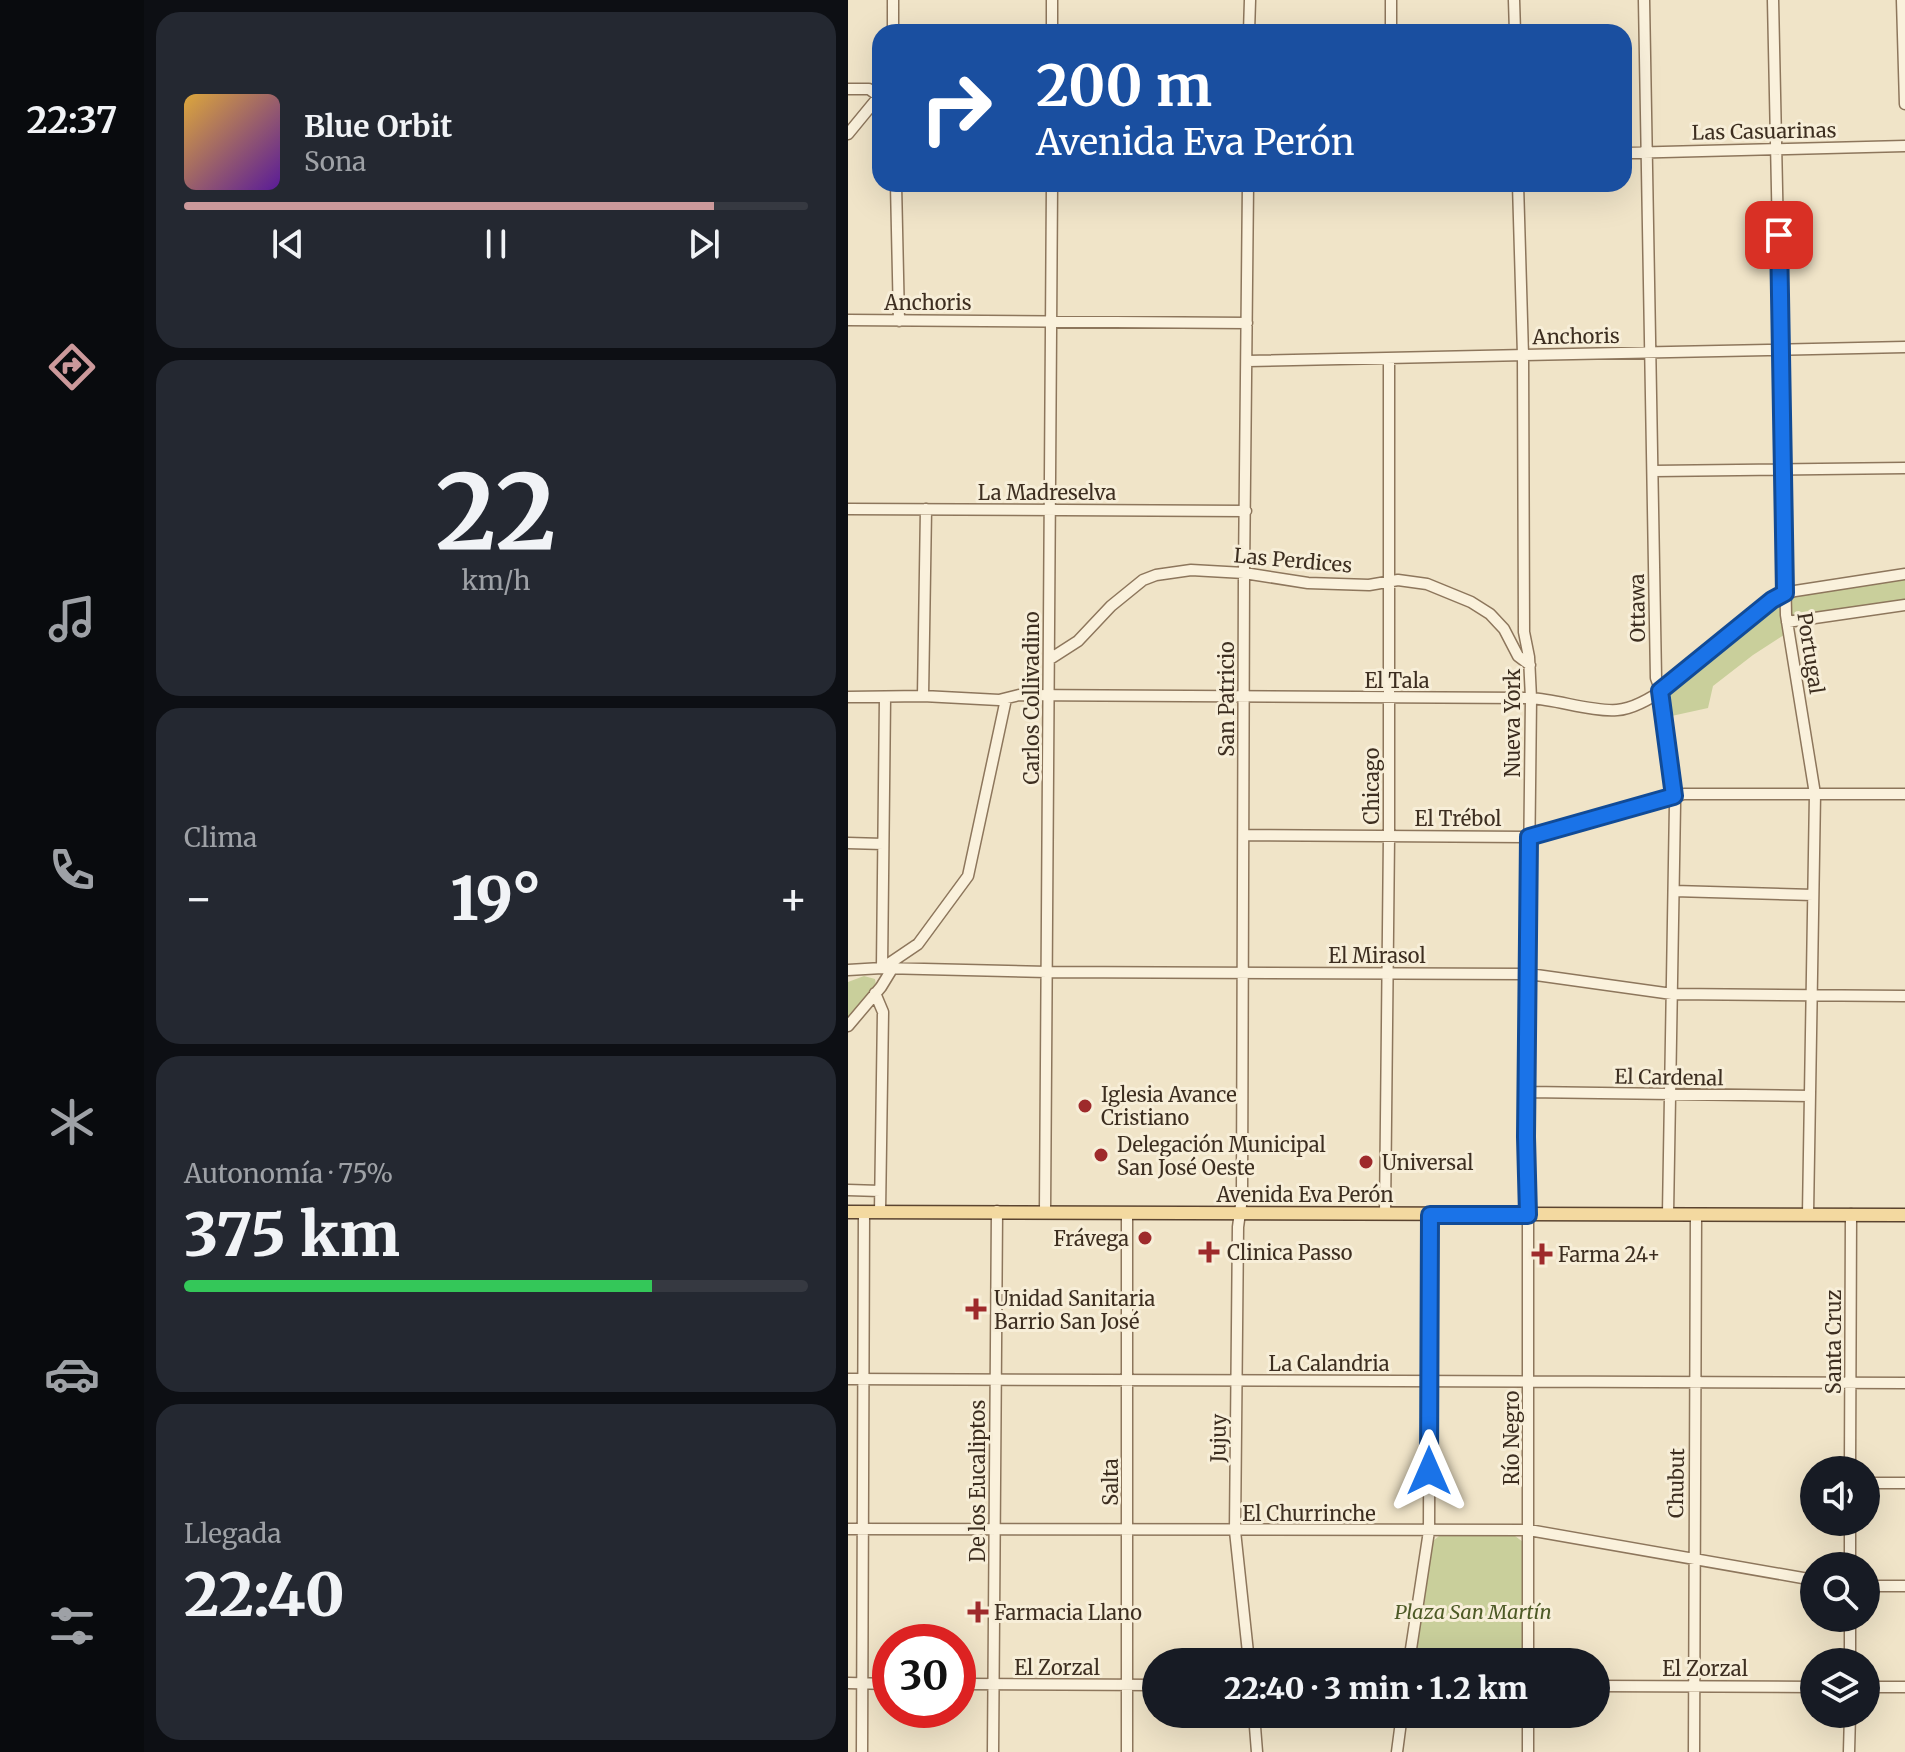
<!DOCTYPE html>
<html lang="es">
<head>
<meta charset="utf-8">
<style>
	:root { --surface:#171b24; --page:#242831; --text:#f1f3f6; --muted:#9ea1a6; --line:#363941; --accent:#cc999b }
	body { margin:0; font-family:Merriweather,serif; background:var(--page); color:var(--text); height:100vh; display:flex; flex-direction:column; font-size:30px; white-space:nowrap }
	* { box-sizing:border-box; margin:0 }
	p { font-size:26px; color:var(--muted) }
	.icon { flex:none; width:44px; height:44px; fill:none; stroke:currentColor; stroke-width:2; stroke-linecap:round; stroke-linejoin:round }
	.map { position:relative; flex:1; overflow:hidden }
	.panel { display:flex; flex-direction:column; gap:12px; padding:12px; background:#0d0f14; width:704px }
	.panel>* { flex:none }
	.hud { position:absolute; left:24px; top:24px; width:760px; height:168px; border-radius:24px; box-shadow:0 8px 32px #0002; background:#1a4fa0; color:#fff; overflow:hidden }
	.controls { position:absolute; left:952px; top:1456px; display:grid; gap:16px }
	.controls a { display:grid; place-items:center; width:80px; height:80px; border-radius:50%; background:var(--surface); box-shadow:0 8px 32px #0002; font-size:40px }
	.speed { position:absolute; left:24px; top:1624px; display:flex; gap:16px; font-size:40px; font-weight:700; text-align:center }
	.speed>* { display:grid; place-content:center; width:104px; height:104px; border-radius:50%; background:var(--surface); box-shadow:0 8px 32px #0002; line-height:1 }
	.speed .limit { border:12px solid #d22; background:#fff; color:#111 }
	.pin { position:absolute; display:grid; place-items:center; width:68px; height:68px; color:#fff; margin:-34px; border-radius:16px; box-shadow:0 4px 12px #0006 }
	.me { position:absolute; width:88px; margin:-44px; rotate:0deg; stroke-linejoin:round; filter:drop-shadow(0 0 6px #0008) }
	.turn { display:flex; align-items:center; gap:28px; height:168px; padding:0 32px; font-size:36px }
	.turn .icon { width:104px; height:104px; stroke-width:2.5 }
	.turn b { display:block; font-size:56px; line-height:68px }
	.big { font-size:60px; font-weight:800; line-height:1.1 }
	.panel .card { flex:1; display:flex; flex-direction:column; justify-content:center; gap:12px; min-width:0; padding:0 28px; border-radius:24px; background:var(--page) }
	.panel .dial { align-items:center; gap:0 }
	.dial b { font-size:104px; line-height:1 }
	.song { display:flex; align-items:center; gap:24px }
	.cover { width:96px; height:96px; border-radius:12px; background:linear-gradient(135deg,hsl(40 70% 55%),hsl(270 70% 35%)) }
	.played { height:8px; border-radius:4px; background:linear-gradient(90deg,var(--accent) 85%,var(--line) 85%) }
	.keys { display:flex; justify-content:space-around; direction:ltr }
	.heat { display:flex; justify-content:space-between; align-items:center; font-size:44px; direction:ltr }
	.charge { height:12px; border-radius:6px; background:linear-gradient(90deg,#34c759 75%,var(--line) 0) }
	.trip { position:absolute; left:294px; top:1648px; width:468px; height:80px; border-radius:40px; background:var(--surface); box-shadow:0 8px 32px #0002; font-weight:800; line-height:80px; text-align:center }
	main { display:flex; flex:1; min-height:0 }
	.menu { display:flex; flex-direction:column; width:144px; justify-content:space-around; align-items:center; background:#090b0e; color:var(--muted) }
	.menu .icon { width:56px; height:56px }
	.menu .on { color:var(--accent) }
	.menu b { font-size:36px; color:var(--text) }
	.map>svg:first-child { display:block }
	.green { fill:#c9cf9b }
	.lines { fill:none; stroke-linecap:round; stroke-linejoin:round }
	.minor-casing { stroke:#8d765c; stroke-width:13 }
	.major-casing { stroke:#5b4430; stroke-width:15 }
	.minor { stroke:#faf1dc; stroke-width:10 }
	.major { stroke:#f3d9a0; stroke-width:12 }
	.route-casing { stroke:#114b97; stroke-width:20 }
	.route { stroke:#1a73e8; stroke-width:14 }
	.poi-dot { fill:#9e2a2b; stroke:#f7eed8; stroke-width:3 }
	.labels { text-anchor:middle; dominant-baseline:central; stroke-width:6; stroke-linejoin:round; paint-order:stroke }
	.street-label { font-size:20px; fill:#3d2e20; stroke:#f7eed8 }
	.poi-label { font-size:20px; fill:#3d2e20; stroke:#f7eed8; text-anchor:start }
	.park-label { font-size:20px; font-style:italic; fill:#4d5a26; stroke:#f7eed8 }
</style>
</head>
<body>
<main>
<nav class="menu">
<b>22:37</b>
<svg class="icon on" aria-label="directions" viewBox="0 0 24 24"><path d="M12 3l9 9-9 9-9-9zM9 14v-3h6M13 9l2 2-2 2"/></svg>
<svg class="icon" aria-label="music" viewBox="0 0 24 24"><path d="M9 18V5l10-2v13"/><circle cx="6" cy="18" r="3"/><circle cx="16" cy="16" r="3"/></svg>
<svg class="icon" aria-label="phone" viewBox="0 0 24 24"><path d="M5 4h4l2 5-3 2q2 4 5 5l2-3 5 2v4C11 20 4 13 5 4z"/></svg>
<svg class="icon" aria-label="climate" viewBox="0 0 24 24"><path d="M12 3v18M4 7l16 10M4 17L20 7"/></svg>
<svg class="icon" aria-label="car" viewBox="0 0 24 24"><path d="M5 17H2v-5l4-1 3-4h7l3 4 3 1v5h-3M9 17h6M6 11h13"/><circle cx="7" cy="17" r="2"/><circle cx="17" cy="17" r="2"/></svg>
<svg class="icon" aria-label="filters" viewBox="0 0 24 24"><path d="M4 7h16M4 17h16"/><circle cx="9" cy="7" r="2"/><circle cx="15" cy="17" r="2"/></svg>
</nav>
<section class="panel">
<div class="card">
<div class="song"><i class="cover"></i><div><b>Blue Orbit</b><p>Sona</p></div></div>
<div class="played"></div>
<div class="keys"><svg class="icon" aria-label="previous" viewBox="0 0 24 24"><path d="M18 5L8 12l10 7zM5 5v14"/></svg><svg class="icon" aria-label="pause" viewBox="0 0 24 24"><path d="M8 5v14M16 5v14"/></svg><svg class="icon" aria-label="next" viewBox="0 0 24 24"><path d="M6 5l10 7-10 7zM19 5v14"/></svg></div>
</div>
<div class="card dial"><b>22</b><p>km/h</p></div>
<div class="card"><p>Clima</p>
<div class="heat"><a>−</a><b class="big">19°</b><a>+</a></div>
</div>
<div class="card"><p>Autonomía · 75%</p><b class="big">375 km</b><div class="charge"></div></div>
<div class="card"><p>Llegada</p><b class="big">22:40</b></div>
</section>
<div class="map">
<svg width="1057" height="1752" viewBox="0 0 1057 1752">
	<rect width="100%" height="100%" fill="#f0e4c8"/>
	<path class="green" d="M 1057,579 L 1057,603 L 944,618 L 942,616 L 944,597 Z
		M 930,601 L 934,604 L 936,635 L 905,655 L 865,686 L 860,708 L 819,717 L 817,693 Z
		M 16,976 L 27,979 L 28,985 L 0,1022 L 0,982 Z
		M 591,1536 L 667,1536 L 675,1542 L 676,1662 L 567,1662 L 584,1542 Z"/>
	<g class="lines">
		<g class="minor-casing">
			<path id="minor" d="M 45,0 L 45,32
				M 543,0 L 543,32
				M 666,0 L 667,32
				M 796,0 L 808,678 L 815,697 L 827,804 L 820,1214
				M 925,0 L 938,615 L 967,794 L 960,1214
				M 1054,0 L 1057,104
				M 204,32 L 204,0
				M 401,32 L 402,0
				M 0,89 L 21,89 L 32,97
				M 0,134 L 32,95
				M 776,153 L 1057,146
				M 48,184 L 51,321
				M 400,184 L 396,573 L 394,1198 L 390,1227 L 387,1531 L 401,1662
				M 670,184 L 675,355 L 676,632 L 681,657 L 683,698 L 678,1137 L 680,1176 L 680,1662
				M 0,320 L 399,323
				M 400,361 L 1057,347
				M 806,471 L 1057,468
				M 0,509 L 398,511
				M 939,622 L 1057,605
				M 202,659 L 230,641 L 263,606 L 295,580 L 308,575 L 343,570 L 396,573 L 460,583 L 521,585 L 550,580 L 579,584 L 623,602 L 642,614 L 656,629 L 670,656 L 682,665
				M 75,696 L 78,509
				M 0,697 L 75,696 L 151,700 L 171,695 L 683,698 C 710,700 746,712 769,710 C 815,707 888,623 930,596 L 947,591 L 1057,574
				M 396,835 L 681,837 L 836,794 L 1057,794
				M 0,843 L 35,844
				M 826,891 L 965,895
				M 36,967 L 70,944 L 120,876 L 158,699
				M 34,968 L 37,698
				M 0,970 L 34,968 L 199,972 L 681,974 L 824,994 L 1057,996
				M 27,993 L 35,1012 L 32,1212
				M 0,1026 L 33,987 L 44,969
				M 680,1092 L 962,1096
				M 0,1190 L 32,1191
				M 197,1212 L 204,184
				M 537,1214 L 541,836 L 541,359
				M 0,1379 L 1057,1383
				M 1002,1470 L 1003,1214
				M 1018,1483 L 1057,1483
				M 0,1529 L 681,1530 L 966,1580
				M 1002,1566 L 1002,1522
				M 1018,1586 L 1057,1586
				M 1002,1618 L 1002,1662
				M 561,1662 L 581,1531 L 582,1215
				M 0,1683 L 42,1684
				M 110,1684 L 308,1685
				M 748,1686 L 966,1687
				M 1018,1687 L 1057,1687
				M 406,1714 L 409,1752
				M 14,1752 L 16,1212
				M 145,1752 L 149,1211
				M 279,1752 L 279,1213
				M 549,1752 L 554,1714
				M 680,1752 L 680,1714
				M 846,1752 L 848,1214
				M 1001,1752 L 1002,1714"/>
		</g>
		<g class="major-casing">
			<path id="major" d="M 0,1212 L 1057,1215"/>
		</g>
		<use href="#minor" class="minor"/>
		<use href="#major" class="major"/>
	</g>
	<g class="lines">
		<g class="route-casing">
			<path id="route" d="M 581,1471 L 582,1215 L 680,1215 L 678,1137 L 681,837 L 826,796 L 812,691 L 924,600 L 937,593 L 931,235"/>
		</g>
		<use href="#route" class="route"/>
	</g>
	<g class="poi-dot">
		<circle cx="237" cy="1106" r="8"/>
		<circle cx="253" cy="1155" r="8"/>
		<circle cx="518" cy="1162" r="8"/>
		<circle cx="297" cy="1238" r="8"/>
		<path d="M357 1240h8v8h8v8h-8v8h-8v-8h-8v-8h8z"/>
		<path d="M690 1242h8v8h8v8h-8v8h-8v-8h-8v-8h8z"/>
		<path d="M124 1297h8v8h8v8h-8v8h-8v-8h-8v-8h8z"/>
		<path d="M126 1600h8v8h8v8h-8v8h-8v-8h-8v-8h8z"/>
	</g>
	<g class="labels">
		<g class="street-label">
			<text transform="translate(916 131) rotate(-1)">Las Casuarinas</text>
			<text x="80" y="302">Anchoris</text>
			<text transform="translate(728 336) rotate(-1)">Anchoris</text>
			<text x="199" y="492">La Madreselva</text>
			<text transform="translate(445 560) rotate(5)">Las Perdices</text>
			<text transform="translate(789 608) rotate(-91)">Ottawa</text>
			<text transform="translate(963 653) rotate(81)">Portugal</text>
			<text x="549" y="680">El Tala</text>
			<text transform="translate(183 698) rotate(-90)">Carlos Collivadino</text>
			<text transform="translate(378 699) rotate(-90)">San Patricio</text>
			<text transform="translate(664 723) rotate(-90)">Nueva York</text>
			<text transform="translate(523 786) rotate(-90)">Chicago</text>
			<text x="610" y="818">El Trébol</text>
			<text x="529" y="955">El Mirasol</text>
			<text transform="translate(821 1077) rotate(1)">El Cardenal</text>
			<text x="457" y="1194">Avenida Eva Perón</text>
			<text transform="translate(985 1342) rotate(-90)">Santa Cruz</text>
			<text x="481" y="1363">La Calandria</text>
			<text transform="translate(370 1438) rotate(-89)">Jujuy</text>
			<text transform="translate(663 1438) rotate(-90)">Río Negro</text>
			<text transform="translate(129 1481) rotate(-90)">De los Eucaliptos</text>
			<text transform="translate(262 1482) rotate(-90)">Salta</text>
			<text transform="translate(828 1483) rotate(-89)">Chubut</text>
			<text x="461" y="1513">El Churrinche</text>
			<text x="209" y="1667">El Zorzal</text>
			<text x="857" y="1668">El Zorzal</text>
		</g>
		<g class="poi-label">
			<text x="253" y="1094">Iglesia Avance<tspan x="253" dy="23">Cristiano</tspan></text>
			<text x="269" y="1144">Delegación Municipal<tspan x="269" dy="23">San José Oeste</tspan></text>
			<text x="534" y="1162">Universal</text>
			<text x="281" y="1238" text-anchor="end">Frávega</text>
			<text x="379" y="1252">Clinica Passo</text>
			<text x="710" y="1254">Farma 24+</text>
			<text x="146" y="1298">Unidad Sanitaria<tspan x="146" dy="23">Barrio San José</tspan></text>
			<text x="146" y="1612">Farmacia Llano</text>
		</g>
		<g class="park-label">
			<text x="625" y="1611">Plaza San Martín</text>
		</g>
	</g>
</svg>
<div class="controls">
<a><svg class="icon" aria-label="sound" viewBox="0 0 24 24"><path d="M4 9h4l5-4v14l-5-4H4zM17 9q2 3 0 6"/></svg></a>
<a><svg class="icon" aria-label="search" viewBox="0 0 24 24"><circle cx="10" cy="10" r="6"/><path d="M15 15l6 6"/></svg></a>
<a><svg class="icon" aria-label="layers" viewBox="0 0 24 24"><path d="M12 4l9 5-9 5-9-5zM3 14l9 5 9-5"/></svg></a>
</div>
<div class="speed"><div class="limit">30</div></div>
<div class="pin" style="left:931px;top:235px;background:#d93025"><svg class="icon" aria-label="arrive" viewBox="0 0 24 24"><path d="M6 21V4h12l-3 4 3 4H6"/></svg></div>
<svg class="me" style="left:581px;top:1471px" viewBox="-20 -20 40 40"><path d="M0-17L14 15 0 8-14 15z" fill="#1a73e8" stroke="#fff" stroke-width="4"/></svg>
<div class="trip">22:40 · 3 min · 1.2 km</div>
<div class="hud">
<div class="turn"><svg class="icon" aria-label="right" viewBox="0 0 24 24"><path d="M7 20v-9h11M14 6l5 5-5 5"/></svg><div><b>200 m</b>Avenida Eva Perón</div></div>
</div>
</div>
</main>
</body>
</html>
